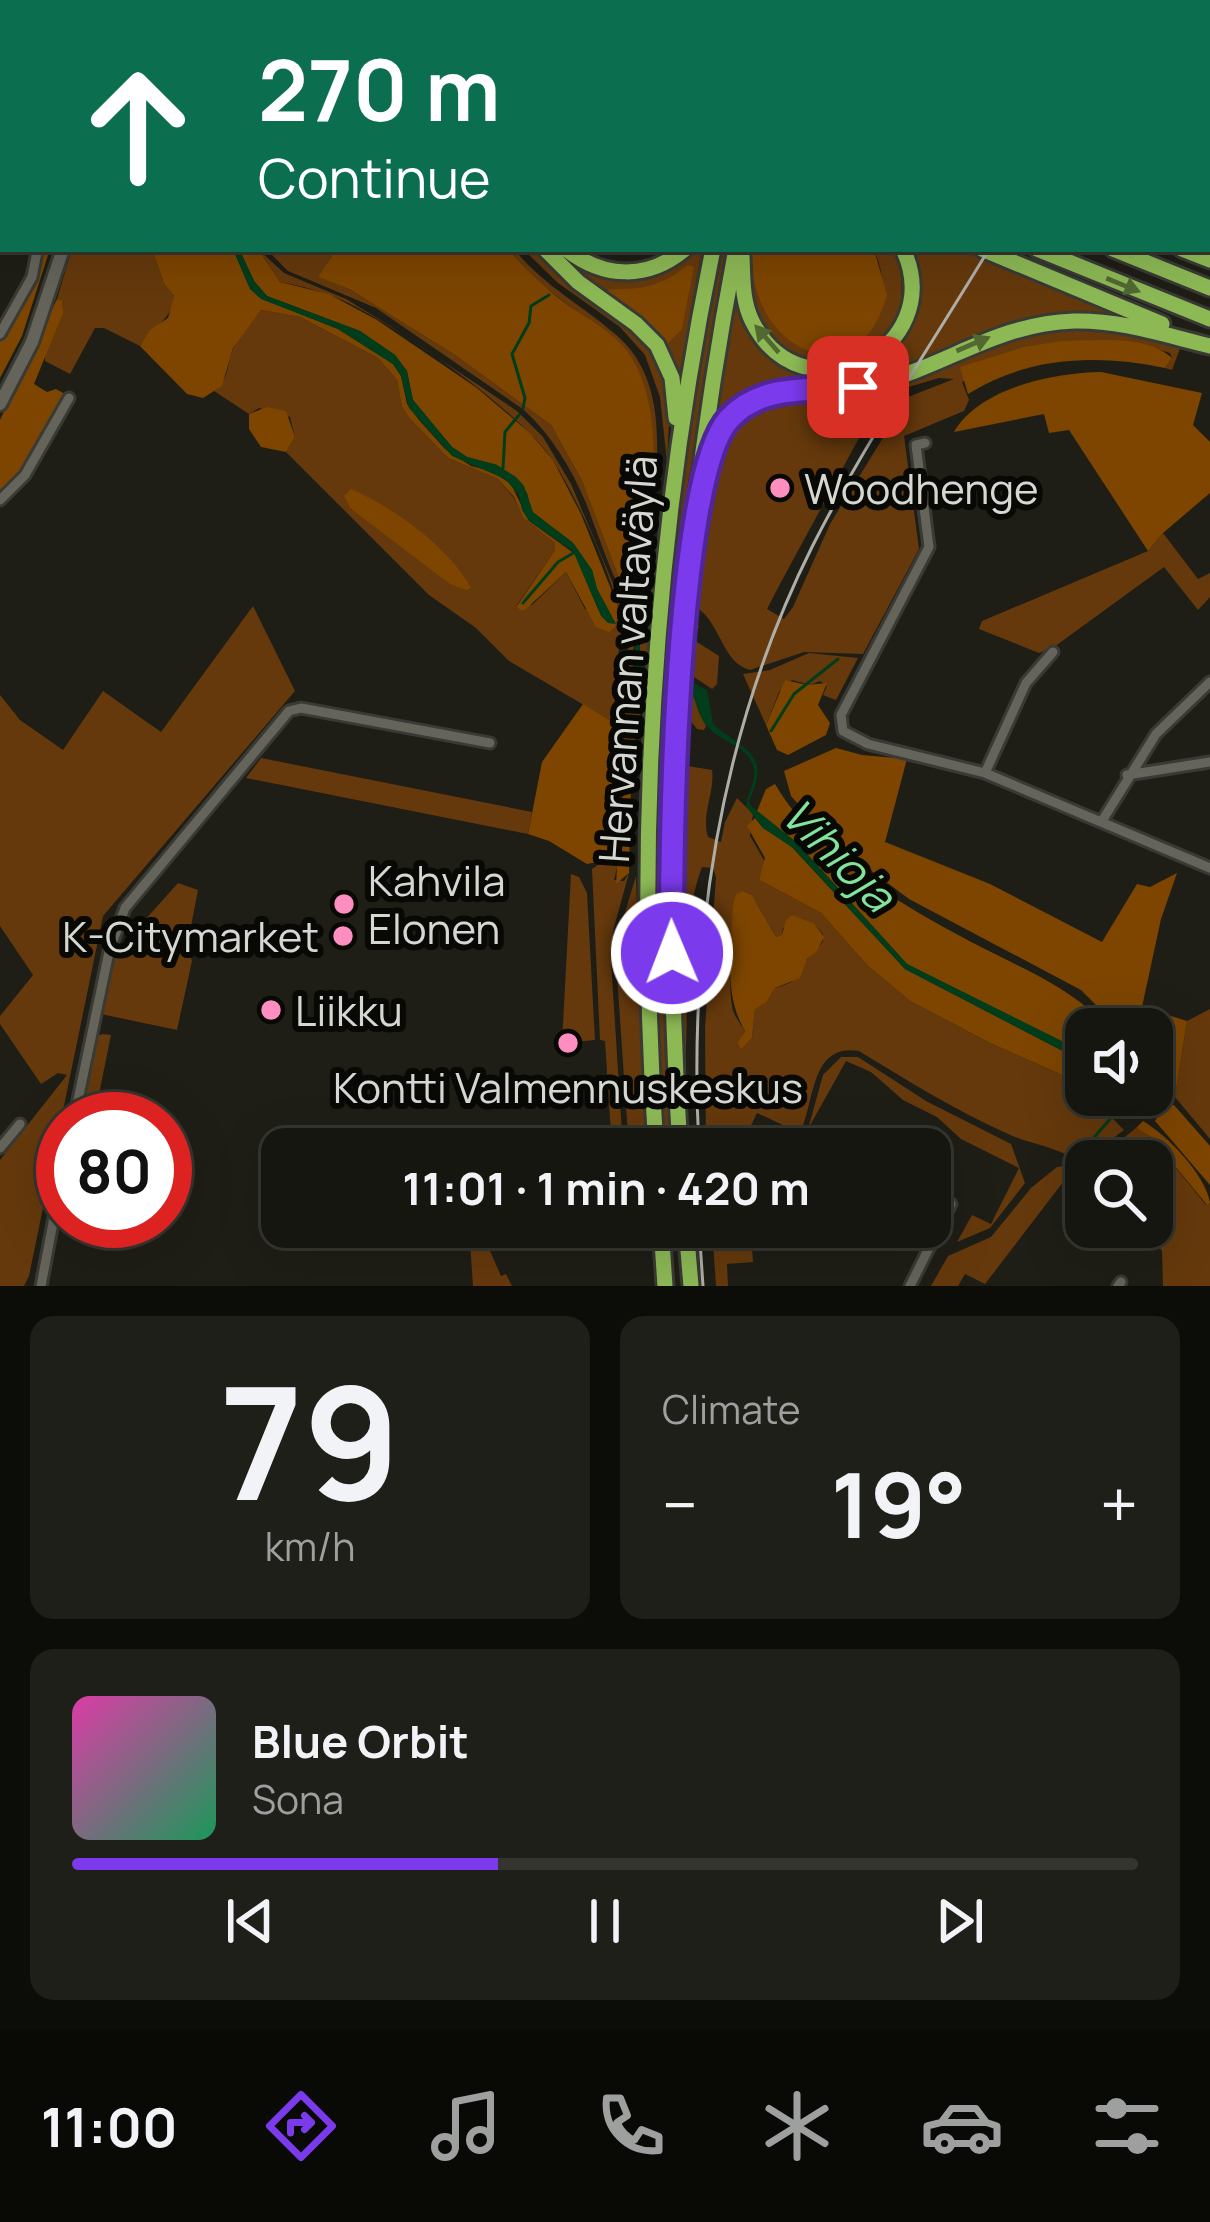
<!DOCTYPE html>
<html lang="en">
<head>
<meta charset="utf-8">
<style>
	:root { --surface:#161610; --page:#1f1f19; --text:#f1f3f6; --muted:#9e9f9f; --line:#353530; --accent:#7c3aed }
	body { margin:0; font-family:Manrope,sans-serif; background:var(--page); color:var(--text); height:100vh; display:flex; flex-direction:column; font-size:45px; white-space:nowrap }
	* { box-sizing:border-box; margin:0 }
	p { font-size:39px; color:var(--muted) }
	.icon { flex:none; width:66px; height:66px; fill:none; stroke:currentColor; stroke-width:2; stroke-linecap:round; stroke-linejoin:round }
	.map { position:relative; height:1286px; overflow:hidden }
	.panel { display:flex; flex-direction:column; gap:30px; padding:30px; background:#0c0c09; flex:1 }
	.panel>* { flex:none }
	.top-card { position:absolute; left:0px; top:0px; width:1212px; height:252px; box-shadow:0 12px 48px #0002,0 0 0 3px var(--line); background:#0b6e4f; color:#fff; overflow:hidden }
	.controls { position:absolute; left:1065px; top:1008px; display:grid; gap:24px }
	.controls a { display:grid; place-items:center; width:108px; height:108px; border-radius:24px; background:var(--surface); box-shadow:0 12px 48px #0002,0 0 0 3px var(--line); font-size:60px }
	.speed { position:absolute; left:36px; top:1092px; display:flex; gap:24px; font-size:60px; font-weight:700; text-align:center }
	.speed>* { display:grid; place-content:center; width:156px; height:156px; border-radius:50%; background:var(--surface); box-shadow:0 12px 48px #0002,0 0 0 3px var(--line); line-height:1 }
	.speed .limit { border:18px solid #d22; background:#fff; color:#111 }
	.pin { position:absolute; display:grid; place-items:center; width:102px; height:102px; color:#fff; margin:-51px; border-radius:24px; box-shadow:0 6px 18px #0006 }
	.me { position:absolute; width:132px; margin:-66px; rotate:359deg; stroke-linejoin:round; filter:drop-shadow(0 0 9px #0008) }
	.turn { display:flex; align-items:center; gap:42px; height:252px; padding:0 60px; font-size:54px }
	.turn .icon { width:156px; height:156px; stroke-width:2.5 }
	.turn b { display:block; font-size:84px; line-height:102px }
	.big { font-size:90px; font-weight:700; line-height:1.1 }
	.panel .widget { flex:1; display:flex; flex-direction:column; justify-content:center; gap:18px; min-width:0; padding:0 42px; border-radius:24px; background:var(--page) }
	.panel .dial { align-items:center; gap:0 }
	.dial b { font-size:156px; line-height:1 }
	.song { display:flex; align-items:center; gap:36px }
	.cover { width:144px; height:144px; border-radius:18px; background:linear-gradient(135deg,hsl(320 70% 55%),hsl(150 70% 35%)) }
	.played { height:12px; border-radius:6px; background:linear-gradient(90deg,var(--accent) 40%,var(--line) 40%) }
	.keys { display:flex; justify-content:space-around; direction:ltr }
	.heat { display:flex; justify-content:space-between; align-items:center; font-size:66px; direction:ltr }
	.panel .tiles { flex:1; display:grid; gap:30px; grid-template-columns:1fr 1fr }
	.widget:last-child { grid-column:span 2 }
	.trip { position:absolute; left:261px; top:1128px; width:690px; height:120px; border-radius:24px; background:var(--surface); box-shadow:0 12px 48px #0002,0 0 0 3px var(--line); font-weight:700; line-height:120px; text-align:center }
	.tabs { display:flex; height:192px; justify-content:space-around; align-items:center; background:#090906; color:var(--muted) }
	.tabs .icon { width:84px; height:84px }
	.tabs .current { color:var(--accent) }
	.tabs b { font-size:54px; color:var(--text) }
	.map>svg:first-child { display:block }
	.green { fill:#65390c; fill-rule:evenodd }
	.forest { fill:#7d4500 }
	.water { fill:#013d1b }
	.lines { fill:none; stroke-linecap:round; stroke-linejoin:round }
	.stream { stroke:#013d1b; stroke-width:3 }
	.street-casing { stroke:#3a3a35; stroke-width:15 }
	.secondary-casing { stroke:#3a3a35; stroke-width:18 }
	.highway-casing { stroke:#3a3a35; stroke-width:21 }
	.street { stroke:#64645b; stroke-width:9 }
	.secondary { stroke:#64645b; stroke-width:12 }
	.highway { stroke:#8db955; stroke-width:15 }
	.tram { stroke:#aeaea9; stroke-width:3 }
	.oneway { fill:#516931 }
	.route-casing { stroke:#51269a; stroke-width:30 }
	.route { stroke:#7c3aed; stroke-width:21 }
	.poi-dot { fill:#fd8ebf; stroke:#080805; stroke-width:4.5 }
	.labels { text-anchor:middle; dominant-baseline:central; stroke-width:12; stroke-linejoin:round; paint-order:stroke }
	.poi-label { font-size:42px; fill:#d7d7d2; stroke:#080805; text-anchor:start }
	.street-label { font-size:42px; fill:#d7d7d2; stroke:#080805 }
	.water-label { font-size:45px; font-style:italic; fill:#82e39d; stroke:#080805 }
</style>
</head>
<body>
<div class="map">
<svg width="1210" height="1286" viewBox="0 0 1210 1286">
	<rect width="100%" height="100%" fill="#1e1e16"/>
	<path class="green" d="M 72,249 L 152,249 L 164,284 L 174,296 C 173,319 152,328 140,346 L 104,328 L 95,328 L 70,374 L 45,361 C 45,340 64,324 62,302 L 57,299 Z
		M 258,249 L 284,273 L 346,299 L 390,326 L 517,411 L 543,437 L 571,484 L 625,612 L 620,635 L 613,722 L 509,661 L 476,628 L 429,595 L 286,452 L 295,437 L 290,417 L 259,408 L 249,414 L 214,391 C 231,379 226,361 235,345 C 242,333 253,321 261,310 L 300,317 L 378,358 L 397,380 L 402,407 L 409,418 L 448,458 L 498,479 L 514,498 L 523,518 L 555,543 L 555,550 L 517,605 L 532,605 L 566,572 L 585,609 L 620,614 C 609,568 579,502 554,462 C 522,412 397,325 342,300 C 322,291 301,286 280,282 ZM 384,507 L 430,542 L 390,535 L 351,509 Z
		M 266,249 L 337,249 L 319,277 L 349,289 L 455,355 L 551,425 L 582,481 L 622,586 L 643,603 L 652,493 L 573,309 L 535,279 L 508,249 L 514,249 C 543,285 580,304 614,333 C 684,390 647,499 650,574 L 657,573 L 720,249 L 729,249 L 682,518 L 681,555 L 687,562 L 701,561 C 706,517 702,454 737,421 C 774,385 833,400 879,390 C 918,381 953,356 990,343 C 1054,322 1118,327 1181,346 L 1172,370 L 1165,368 L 1172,358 L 1170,353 C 1080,325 1044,349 962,382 L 969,400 L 964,411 L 904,436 L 919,549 L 863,654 L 804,652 L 750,670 C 723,663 721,626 699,609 L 691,609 L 684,622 L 699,626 L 697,632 C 681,632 656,633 642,623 C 623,611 596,528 586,503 C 571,468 552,436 524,410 L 376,308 L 288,271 ZM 939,378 L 954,379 L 908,397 L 830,524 L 793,607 L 784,619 L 767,609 L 780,584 L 872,414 L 895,391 Z
		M 523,249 L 537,249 L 568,282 L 648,344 L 663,368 L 670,402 L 667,462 L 660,397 L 645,355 L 620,327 L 558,283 Z
		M 550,249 L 561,249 L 617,278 L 691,249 L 702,249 L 678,383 L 630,315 ZM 688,266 L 667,344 L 601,288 C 635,297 660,286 688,266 Z
		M 748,249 L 753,249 L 750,260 L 839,351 C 882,333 892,291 874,249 L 894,249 C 943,379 740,422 748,249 Z
		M 910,249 L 963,249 L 1141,321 L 1049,317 L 1022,321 L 867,381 L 795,385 L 712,431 L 736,287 C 762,437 960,376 910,249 Z
		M 1163,533 L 1198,579 L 1210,573 L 1210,597 L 1198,610 L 1164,567 L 1054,647 L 1039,653 L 979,629 L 982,621 L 1148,551 Z
		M 253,606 L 295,691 L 103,916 L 29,1276 L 24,1286 L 0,1286 L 0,1160 L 67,1075 L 58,1073 L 41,1084 L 0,1024 L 0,1016 L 33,975 L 0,926 L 0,695 L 20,720 L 63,750 L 103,691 L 161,732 Z
		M 634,635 L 697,642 L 719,656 L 717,684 L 712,689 L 691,675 L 639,665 L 640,646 L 635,640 L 632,657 L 638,672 C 684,677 691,682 706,726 L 704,730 L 697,729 C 678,702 650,700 630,676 L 627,652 Z
		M 809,653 L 858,658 L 836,700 L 823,695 L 827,686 L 820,681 L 810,685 L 792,680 L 779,692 L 766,725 L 743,674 L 770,670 Z
		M 626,689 L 638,700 L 642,730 L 649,732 L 660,727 L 664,711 L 669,715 L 663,931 L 673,1149 L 664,1149 L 649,733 L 636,733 L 631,766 L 622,754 Z
		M 261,758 L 532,812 L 528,834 L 246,778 Z
		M 688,766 L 712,770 C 715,793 701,813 708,837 L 721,842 L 725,822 L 737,798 L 753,814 L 750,836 L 765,862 L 759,880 L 821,913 L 867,965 L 910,1001 L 990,1043 L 1060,1074 L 1089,1095 L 1124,1130 L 1089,1156 L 1075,1159 C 1053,1146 1029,1144 1006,1133 C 954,1110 907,1080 859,1051 C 810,1043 815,1102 800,1133 L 757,1113 L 745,1138 L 766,1149 L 706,1149 L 705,1027 L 716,877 L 713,868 L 702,867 C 679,928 690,1000 685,1065 L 680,909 ZM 743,891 L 752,895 L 776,937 L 782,935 L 783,928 L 815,924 L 823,934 L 823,941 C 820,947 814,951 810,956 C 794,974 805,980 775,988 L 767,1002 L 755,1008 L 752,1038 L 741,1050 L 737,1043 L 745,1031 C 740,1023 733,1015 732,1006 C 728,978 728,914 743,891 Z
		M 616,852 L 619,859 L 614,880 L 624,881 L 629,873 L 613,931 L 611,961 L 623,1149 L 612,1149 L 605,1041 L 600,1040 L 592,869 Z
		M 571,874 L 579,877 L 587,893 L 595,1040 L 562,1043 Z
		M 636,876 L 645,1149 L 629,1149 L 616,961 L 619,932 Z
		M 178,883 L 198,890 L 187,947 L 192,961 L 177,1030 L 101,1014 L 117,951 Z
		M 1210,1009 L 1210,1139 L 1175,1097 L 1187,1021 Z
		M 103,1034 L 111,1035 L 94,1119 L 80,1119 L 97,1036 Z
		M 841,1057 L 858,1057 L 926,1101 L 1011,1144 L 1025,1183 L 990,1228 L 957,1242 L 972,1215 L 991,1224 L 1019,1168 L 961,1139 L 937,1117 L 903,1100 L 871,1072 L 846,1061 L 808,1129 L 823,1075 Z
		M 1136,1128 L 1151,1137 L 1206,1205 L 1210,1203 L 1210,1286 L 1163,1286 L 1162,1251 L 1145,1227 L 1152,1227 L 1152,1161 L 1095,1161 Z
		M 1067,1166 L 1079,1170 L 1086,1167 L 1086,1184 L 1067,1177 L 985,1284 L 965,1274 L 958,1286 L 931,1286 L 948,1256 L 991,1237 L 1031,1188 L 1057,1167 Z
		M 712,1227 L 724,1227 L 726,1249 L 752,1247 L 753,1262 L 727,1264 L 728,1286 L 716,1286 Z
		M 484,1237 L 501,1276 L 506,1274 L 512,1286 L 473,1286 L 470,1242 Z"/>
	<path class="forest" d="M 42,249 L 50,249 L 22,336 L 0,378 L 0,340 L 36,276 Z
		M 152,249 L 233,249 L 248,284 L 261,298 L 338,329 L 393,364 L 401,376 L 407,404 L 419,420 L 445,449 L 471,466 L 491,471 L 511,484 L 529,521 L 575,554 L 598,609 L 616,624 L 597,589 L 592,570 L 572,542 L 532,512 L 527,493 L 497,465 L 467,457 L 452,447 L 413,400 L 407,371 L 395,355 L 360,331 L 267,296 L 254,281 L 239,249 L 258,249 L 280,282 L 329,294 L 377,320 L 477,388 L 530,433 L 553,460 L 581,514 L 619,609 L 615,627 L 609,632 L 596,627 L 566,572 L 525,610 L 520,610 L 517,606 L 555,550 L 555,543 L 523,518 L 514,497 L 498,479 L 448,458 L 409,418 L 402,407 L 397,380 L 378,358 L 300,317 L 261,310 L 233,348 L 222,386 L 203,398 L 187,394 L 140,346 L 150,330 L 168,318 L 174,296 L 164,284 Z
		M 337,249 L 508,249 C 527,271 546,289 569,306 C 586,318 606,328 621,344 C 674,400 649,532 643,604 L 622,586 L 582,481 L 551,425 L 455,355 L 349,289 L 318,277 Z
		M 753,249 L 874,249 L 887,295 C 882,312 874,332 859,343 C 816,373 771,336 758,295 C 753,279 749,265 753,249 Z
		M 688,265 L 694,267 L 682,329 L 667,344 L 639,318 L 599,290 C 637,288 653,292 688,265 Z
		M 57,299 L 62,301 L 63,313 L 34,384 L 47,392 L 56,389 L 74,399 L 24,486 L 0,507 L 0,420 Z
		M 1061,341 C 1096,341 1145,334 1172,358 L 1165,368 C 1097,354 1029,356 968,394 L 960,367 L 1024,347 Z
		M 1101,372 L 1202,393 L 1193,425 L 1210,442 L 1210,493 L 1163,533 L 1148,551 L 1069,430 L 1049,433 L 1044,414 L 954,432 C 979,388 1053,373 1101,372 Z
		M 267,407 L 286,411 L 295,437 L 286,452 L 261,447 L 249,429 L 249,414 Z
		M 351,489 C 393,507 449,547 471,588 L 466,590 L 450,584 L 351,509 L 344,496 Z
		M 785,680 L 807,685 L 827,683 L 818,705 L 830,723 L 826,735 L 788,755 L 777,750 L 766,725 Z
		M 583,704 L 613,722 C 612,753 629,827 612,851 C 606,860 597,862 587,864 L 549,841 L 528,834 L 542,762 Z
		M 836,748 L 862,755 L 907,759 L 885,842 L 990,884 L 1102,942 L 1137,884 L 1150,887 L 1177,873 L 1161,919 L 1142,1007 L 1187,1021 L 1175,1097 L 1152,1067 L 1152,1029 L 1120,1029 L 1081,990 L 909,899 L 834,843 L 791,796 L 784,771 Z
		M 631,782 L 629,873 L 616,884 L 622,798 Z
		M 775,784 C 820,860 908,909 985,949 C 1030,972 1075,990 1109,1029 L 1086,1029 L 1086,1055 L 907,964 L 797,843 L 757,811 L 766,789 Z
		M 755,818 L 763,828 L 789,844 L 905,969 L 1086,1063 L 1086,1093 L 1060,1074 L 990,1043 L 910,1001 L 867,965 L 821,913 L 759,880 L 765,858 L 747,826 Z
		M 743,891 L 752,895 L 776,937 L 782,935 L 786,920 L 792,915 L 815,924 L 824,937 L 817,951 L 807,959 L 800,978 L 775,988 L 767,1002 L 755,1009 L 752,1038 L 741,1050 L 737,1043 L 745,1031 C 723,994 731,948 733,905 L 736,894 Z
		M 1166,1104 L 1174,1105 L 1210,1146 L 1210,1185 L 1155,1121 Z
		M 1143,1121 C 1167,1135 1206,1175 1210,1203 L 1207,1205 L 1151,1137 L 1136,1128 Z"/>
	<path class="water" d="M 233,249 L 239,249 L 254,281 L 267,296 L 360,331 L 395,355 L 407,372 L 413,400 L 452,447 L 467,457 L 497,465 L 516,477 L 524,486 L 533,512 L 574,544 L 592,570 L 597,589 L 616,624 L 608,623 L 601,616 L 573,551 L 529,521 L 522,510 L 519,495 L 505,479 L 452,456 L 409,408 L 401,376 L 393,364 L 338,329 L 261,299 L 250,289 Z
		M 636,639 L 640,642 L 639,665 L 674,673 L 707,690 L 713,724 C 744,751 772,753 749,801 L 751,806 L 797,843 L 907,964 L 1084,1052 L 1086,1063 L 905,969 L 793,848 L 763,828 L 746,806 C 747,794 756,782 754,770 C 751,746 720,742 707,726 C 693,710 699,691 678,680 C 663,672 647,676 633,668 Z"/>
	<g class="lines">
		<path class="stream" d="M 523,408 L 525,398 L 512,354 L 529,323 L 531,306 L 549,295
			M 503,468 L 505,432 L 519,415
			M 523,603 L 558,562 L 575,552
			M 771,731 L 794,694 L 838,659
			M 1083,1150 L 1125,1102"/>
		<g class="street-casing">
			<path id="street" d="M 0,334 L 32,277 L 37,252
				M 925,443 L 916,445 L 929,547 L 841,715 L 843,731 L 868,744 L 985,773 L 1210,868
				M 0,500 L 25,475 L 69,398
				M 985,773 L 1026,683 L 1053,652
				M 1127,775 L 1210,762
				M 1102,821 L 1156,734 L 1210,682
				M 74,1119 L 109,952 L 125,908 L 289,711 L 301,708 L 490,743
				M 0,1148 L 20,1124
				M 41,1286 L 63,1170
				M 910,1286 L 951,1204
				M 1118,1286 L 1121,1282"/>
		</g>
		<g class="secondary-casing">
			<path id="secondary" d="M 70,0 L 70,3
				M 0,404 L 32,342 L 63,249"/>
		</g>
		<g class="highway-casing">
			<path id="highway" d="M 435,0 L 437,3
				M 493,0 L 498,3
				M 536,0 L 541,3
				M 596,0 L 601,3
				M 675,0 L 680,3
				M 976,0 L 976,3
				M 1009,0 L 1010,3
				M 772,3 L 773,0
				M 800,3 L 802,0
				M 1209,246 L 1210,247
				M 545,249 L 578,282 L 636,324 L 657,345 L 672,378 L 676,418
				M 566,249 C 604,279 648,280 685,249
				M 982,249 L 1162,324
				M 1037,249 L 1210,319
				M 1113,249 L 1210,288
				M 1182,249 L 1210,260
				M 742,256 C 743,278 742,301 752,321 C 802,422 950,350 903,249
				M 707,465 C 713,440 723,419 746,405 C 783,381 831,394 872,384 C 945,368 993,324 1074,321 C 1122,320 1164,335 1210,346
				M 656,1149 C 636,849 652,544 713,249
				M 680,1149 C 660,848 679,545 736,249
				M 661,1227 L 665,1286
				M 686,1227 L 691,1286"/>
		</g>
		<use href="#street" class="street"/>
		<use href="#secondary" class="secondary"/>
		<use href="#highway" class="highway"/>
		<path class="tram" d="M 1132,3 L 1133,0
			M 699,1149 C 688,942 719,733 812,547 C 864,444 930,347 989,249
			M 699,1227 L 703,1286"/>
	</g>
	<defs><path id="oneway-solid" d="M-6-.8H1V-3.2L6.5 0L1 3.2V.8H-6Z" transform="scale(3)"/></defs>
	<g class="oneway">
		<use href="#oneway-solid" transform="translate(1123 285) rotate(22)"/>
		<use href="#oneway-solid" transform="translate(767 339) rotate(-131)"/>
		<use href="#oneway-solid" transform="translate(973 344) rotate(-23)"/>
	</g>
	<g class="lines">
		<g class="route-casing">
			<path id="route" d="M 672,953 C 670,861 675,477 729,419 C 762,383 813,391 858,387"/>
		</g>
		<use href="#route" class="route"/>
	</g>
	<g class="poi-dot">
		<circle cx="780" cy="488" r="12"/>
		<circle cx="344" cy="904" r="12"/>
		<circle cx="343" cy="936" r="12"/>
		<circle cx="271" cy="1010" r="12"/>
		<circle cx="568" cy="1043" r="12"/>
	</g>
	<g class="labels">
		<g class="poi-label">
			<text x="804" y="488">Woodhenge</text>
			<text x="368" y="880">Kahvila<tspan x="368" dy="48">Elonen</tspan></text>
			<text x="319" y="936" text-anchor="end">K-Citymarket</text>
			<text x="295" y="1010">Liikku</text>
			<text x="568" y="1087" text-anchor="middle">Kontti Valmennuskeskus</text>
		</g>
		<g class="street-label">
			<text transform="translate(627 659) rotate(-86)">Hervannan valtaväylä</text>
		</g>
		<g class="water-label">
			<text transform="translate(839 854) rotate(45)">Vihioja</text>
		</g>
	</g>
</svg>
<div class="controls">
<a><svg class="icon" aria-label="sound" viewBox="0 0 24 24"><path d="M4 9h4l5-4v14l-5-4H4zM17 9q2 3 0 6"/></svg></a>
<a><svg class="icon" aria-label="search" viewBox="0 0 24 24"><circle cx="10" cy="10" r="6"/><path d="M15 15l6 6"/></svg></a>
</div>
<div class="speed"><div class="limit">80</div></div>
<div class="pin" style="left:858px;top:387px;background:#d93025"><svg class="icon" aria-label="arrive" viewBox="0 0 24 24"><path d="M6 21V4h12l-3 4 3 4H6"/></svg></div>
<svg class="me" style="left:672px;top:953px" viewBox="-20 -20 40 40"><circle r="17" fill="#7c3aed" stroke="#fff" stroke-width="3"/><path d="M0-11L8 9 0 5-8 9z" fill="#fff"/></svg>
<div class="trip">11:01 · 1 min · 420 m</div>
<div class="top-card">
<div class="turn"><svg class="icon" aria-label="ahead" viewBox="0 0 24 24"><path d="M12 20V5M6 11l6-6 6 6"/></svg><div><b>270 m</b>Continue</div></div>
</div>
</div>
<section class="panel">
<div class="tiles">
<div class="widget dial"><b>79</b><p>km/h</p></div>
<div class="widget"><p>Climate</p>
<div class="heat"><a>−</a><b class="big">19°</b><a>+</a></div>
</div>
<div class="widget">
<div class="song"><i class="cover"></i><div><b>Blue Orbit</b><p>Sona</p></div></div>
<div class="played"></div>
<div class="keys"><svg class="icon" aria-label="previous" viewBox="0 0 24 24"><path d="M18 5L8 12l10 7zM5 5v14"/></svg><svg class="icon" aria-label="pause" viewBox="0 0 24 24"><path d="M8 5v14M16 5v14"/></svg><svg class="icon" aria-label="next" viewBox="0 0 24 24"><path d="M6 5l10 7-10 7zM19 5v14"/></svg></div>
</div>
</div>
</section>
<nav class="tabs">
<b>11:00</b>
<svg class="icon current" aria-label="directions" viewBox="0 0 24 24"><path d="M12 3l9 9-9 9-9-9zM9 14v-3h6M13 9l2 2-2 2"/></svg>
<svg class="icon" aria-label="music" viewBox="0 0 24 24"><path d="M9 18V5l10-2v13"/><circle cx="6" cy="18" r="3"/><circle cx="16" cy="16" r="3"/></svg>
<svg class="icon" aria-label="phone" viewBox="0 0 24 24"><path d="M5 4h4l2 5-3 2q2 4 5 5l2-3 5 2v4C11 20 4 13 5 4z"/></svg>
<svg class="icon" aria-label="climate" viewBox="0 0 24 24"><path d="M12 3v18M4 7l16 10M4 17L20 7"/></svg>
<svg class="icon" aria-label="car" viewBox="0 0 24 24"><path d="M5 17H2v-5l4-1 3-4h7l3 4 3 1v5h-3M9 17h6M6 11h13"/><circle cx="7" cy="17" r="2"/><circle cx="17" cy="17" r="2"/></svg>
<svg class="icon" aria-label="filters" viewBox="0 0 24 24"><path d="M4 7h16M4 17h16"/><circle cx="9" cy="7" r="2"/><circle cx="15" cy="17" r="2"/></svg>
</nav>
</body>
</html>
